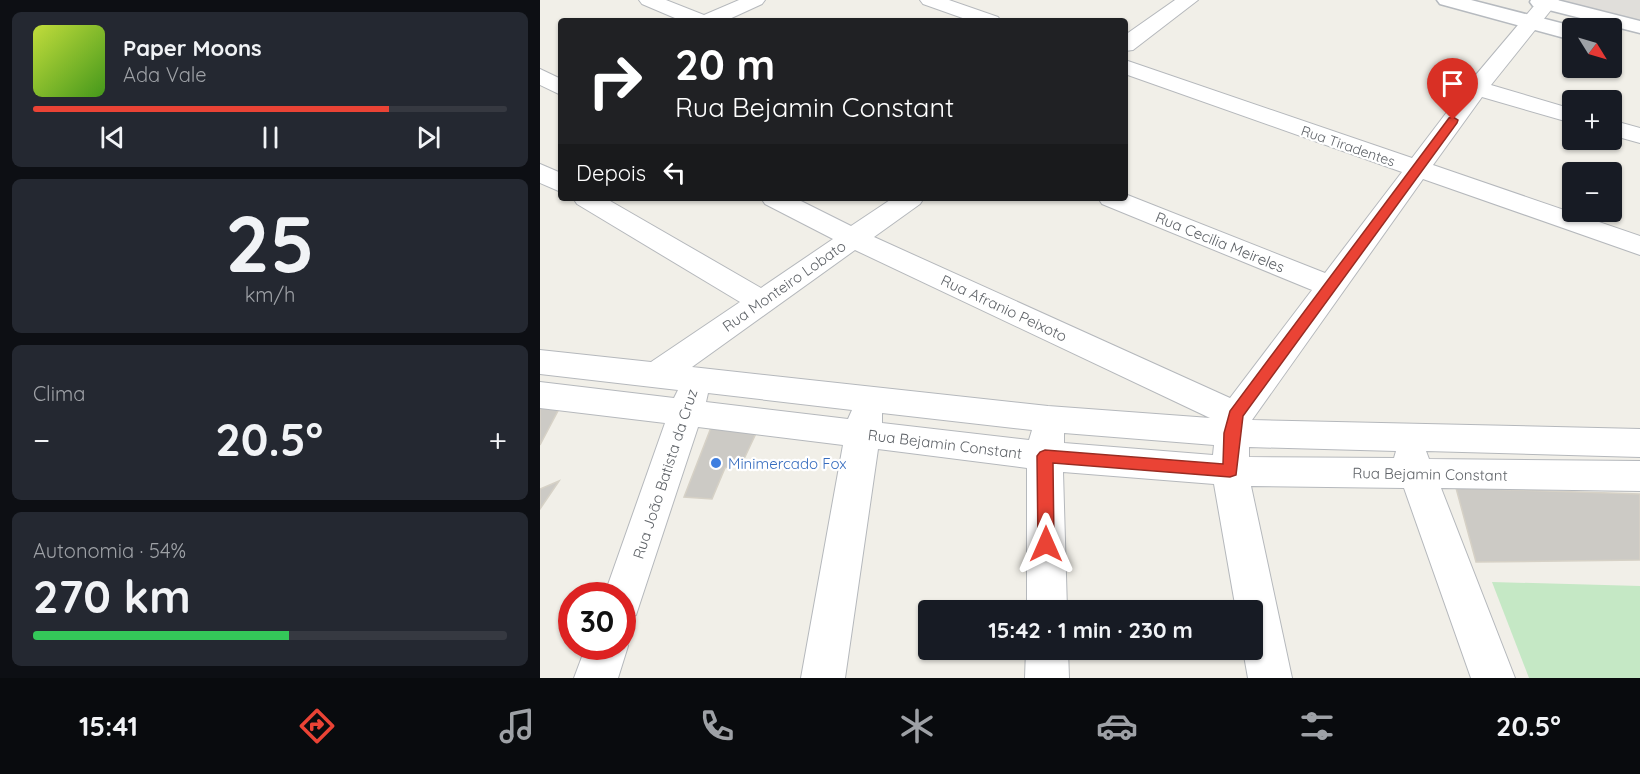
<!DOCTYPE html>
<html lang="pt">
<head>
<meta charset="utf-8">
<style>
	:root { --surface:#171b24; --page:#242831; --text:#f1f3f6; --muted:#9ea1a6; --line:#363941; --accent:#ea4335 }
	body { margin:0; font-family:Quicksand,sans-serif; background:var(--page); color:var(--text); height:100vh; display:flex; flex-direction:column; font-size:22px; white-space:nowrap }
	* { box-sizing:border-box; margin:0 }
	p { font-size:20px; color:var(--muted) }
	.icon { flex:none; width:33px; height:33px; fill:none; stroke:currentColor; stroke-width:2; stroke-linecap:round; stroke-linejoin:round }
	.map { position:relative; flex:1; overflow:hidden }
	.drawer { display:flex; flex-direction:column; gap:12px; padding:12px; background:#0d0f14; width:540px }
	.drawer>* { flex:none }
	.top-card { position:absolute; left:18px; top:18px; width:570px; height:183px; border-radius:6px; box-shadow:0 2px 4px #0004; background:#202124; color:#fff; overflow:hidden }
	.needle { width:39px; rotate:127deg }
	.tools { position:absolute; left:1022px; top:18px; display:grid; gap:12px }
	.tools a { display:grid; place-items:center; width:60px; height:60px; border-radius:6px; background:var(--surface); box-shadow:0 2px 4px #0004; font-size:30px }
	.speed { position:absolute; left:18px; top:582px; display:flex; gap:12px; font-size:30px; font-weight:700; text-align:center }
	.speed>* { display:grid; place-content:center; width:78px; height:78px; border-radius:50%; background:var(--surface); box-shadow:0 2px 4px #0004; line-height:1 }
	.speed .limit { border:9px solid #d22; background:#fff; color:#111 }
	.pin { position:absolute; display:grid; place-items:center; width:51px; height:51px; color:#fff; margin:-62px -26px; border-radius:50% 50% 50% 0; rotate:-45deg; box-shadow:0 0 6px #0007 }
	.pin .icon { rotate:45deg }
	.me { position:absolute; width:66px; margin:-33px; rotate:0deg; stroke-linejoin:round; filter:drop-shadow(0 0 4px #0008) }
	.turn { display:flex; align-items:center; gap:21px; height:126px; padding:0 18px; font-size:27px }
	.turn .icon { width:78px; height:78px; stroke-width:2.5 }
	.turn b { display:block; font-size:42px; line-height:51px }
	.then { display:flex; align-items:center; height:57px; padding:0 18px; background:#0003; gap:12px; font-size:22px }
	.big { font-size:45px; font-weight:700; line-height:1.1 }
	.drawer .tile { flex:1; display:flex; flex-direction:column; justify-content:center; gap:9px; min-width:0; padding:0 21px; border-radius:9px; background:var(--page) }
	.drawer .dial { align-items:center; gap:0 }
	.dial b { font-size:78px; line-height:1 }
	.song { display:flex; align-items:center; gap:18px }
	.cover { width:72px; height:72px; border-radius:9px; background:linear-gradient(135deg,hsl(70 70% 55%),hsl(100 70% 35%)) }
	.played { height:6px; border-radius:3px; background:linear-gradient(90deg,var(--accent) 75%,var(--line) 75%) }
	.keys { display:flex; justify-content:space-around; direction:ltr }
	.heat { display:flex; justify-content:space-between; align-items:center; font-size:33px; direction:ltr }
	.charge { height:9px; border-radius:4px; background:linear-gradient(90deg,#34c759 54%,var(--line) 0) }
	.trip { position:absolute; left:378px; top:600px; width:345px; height:60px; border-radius:6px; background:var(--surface); box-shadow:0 2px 4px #0004; font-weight:700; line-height:60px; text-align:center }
	.menu { display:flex; height:96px; justify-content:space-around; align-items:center; background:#090b0e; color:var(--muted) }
	.menu .icon { width:42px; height:42px }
	.menu .active { color:var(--accent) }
	.menu b { font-size:27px; color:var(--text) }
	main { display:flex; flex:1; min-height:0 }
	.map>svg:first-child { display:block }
	.industrial { fill:#e0deda }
	.green { fill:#c5e8c5 }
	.building { fill:#cccac5; stroke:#d6d1c6; stroke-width:1.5 }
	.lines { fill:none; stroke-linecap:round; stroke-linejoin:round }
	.street-casing { stroke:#b5b8bc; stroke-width:2 }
	.secondary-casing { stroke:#b6babf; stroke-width:3 }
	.street { fill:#fff; fill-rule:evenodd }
	.secondary { fill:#fff; fill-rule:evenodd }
	.route { fill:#ea4335; stroke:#982c22; stroke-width:1.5 }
	.shop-dot { fill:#3f7fe0; stroke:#fff; stroke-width:2 }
	.labels { text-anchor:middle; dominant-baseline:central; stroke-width:4.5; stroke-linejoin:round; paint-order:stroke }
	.far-street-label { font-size:14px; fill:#5f6368; stroke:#fff }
	.street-label { font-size:15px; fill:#5f6368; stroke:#fff }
	.shop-label { font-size:15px; fill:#366cbe; stroke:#fff; text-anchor:start }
</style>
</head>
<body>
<main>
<section class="drawer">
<div class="tile">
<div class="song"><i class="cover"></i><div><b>Paper Moons</b><p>Ada Vale</p></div></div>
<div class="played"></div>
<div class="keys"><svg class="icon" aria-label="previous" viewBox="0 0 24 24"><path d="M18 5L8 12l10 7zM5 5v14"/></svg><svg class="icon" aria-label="pause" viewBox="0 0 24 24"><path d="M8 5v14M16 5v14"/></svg><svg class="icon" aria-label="next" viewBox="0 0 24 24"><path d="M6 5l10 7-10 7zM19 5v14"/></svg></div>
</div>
<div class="tile dial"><b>25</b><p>km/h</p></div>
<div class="tile"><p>Clima</p>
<div class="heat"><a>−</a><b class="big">20.5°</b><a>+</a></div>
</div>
<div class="tile"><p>Autonomia · 54%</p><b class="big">270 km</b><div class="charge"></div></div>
</section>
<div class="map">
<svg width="1100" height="678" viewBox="0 0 1100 678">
	<rect width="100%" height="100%" fill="#f1efe8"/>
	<path class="industrial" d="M 1022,0 L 1100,0 L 1100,23 L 1020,2 Z"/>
	<path class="green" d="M 952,582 L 1100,586 L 1100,678 L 989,678 Z"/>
	<path class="building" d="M 0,403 L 20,407 L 0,445 Z
		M 172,425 L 219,427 L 204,459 L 185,468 L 172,499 L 144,497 Z
		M 19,481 L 0,509 L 0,489 Z
		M 916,488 L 1100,494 L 1100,560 L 936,562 Z"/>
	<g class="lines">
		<g class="street-casing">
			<path id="street" d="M 99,0 L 126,0 L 164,15 L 199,0 L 225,0 L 222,4 L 185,21 L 142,21 L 102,4 Z
				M 380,0 L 409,0 L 458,17 L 461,21 L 431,21 L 383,4 Z
				M 635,0 L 658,0 L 593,50 L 585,51 L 585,35 Z
				M 999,0 L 1019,0 L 951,85 L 1032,109 L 1032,123 L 942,97 L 893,165 L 1100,236 L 1100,255 L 883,179 L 712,420 L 1100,429 L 1100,457 L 886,451 L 889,459 L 1100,461 L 1100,491 L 901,488 L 975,678 L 931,678 L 864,488 L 711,486 L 752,678 L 708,678 L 703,650 L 712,650 L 712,610 L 696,610 L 674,484 L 523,472 L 527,610 L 487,610 L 487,468 L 338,449 L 305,678 L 261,678 L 303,445 L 158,427 L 96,615 L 82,620 L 82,596 L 64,596 L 125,423 L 0,408 L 0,382 L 134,398 L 138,390 L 0,374 L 0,350 L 111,362 L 200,302 L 37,204 L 33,198 L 65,198 L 221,288 L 293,239 L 225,204 L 221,198 L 255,198 L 311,226 L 353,198 L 384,198 L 380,204 L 334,237 L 690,398 L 772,290 L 562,204 L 558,198 L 585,198 L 585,194 L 785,273 L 862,172 L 585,74 L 585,60 L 872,158 L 929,83 ZM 315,250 L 670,418 L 508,406 L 152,367 ZM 168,393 L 312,410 L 308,419 L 166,402 ZM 342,413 L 492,430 L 489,440 L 342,423 ZM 524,433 L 674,445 L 673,455 L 524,443 ZM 709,447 L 856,451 L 854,458 L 709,457 Z
				M 0,69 L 21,79 L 21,95 L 0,85 Z
				M 1071,120 L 1100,128 L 1100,143 L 1071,135 Z
				M 0,164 L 21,173 L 21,192 L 0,183 Z
				M 82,633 L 88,646 L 78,678 L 34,678 L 46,646 L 82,646 Z
				M 486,650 L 528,650 L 529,678 L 485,678 Z"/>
		</g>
		<g class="secondary-casing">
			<path id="secondary" d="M 897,0 L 931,0 L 1040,28 L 1032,28 L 1032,40 L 900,4 Z
				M 991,0 L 1017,0 L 1100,21 L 1100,33 L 993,6 L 990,2 Z"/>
		</g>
		<use href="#street" class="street"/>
		<use href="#secondary" class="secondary"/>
	</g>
	<path class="route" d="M 913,117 L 918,120 L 917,123 L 703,416 L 696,475 L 690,477 L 513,463 L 514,544 L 512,549 L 506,552 L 500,549 L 498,544 L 497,456 L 500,452 L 505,450 L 683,464 L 684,433 L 690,411 L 909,118 Z"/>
	<circle class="shop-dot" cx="176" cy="463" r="6"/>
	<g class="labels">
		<g class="far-street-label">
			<text transform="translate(808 146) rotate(19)">Rua Tiradentes</text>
		</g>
		<g class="street-label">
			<text transform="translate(680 242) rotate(22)">Rua Cecilia Meireles</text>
			<text transform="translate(244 286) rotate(-35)">Rua Monteiro Lobato</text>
			<text transform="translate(464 308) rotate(25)">Rua Afranio Peixoto</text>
			<text transform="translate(405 444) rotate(7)">Rua Bejamin Constant</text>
			<text transform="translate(125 474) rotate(-72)">Rua João Batista da Cruz</text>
			<text transform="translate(890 474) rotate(1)">Rua Bejamin Constant</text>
		</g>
		<g class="shop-label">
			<text x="188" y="463">Minimercado Fox</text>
		</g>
	</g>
</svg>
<div class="tools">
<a><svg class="needle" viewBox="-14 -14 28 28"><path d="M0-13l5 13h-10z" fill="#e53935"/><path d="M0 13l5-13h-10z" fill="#9ea1a6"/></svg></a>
<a>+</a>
<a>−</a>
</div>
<div class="speed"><div class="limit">30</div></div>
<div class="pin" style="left:913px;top:120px;background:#d93025"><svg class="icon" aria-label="arrive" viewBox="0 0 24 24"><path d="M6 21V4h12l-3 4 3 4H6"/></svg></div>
<svg class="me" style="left:506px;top:544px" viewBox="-20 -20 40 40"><path d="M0-17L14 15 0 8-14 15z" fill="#ea4335" stroke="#fff" stroke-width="4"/></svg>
<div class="trip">15:42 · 1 min · 230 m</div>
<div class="top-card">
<div class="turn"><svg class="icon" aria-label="right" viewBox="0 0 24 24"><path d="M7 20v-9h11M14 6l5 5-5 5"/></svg><div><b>20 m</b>Rua Bejamin Constant</div></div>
<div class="then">Depois<svg class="icon" aria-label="left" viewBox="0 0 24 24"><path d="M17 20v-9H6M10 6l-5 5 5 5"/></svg></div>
</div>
</div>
</main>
<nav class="menu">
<b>15:41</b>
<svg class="icon active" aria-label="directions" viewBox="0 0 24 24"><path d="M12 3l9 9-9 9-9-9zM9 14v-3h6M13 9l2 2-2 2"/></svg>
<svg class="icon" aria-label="music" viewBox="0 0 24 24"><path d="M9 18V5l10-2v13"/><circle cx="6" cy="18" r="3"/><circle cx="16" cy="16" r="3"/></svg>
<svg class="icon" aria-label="phone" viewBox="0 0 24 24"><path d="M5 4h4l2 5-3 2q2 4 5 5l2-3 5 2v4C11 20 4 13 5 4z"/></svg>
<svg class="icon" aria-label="climate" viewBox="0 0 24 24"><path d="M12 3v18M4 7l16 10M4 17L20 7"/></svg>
<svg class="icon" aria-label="car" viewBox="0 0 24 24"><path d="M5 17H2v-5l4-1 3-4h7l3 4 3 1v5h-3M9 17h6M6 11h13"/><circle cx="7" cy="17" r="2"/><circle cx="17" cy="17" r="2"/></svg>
<svg class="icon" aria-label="filters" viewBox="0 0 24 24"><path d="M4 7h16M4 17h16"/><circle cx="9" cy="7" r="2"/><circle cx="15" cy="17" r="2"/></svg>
<b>20.5°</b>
</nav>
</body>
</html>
